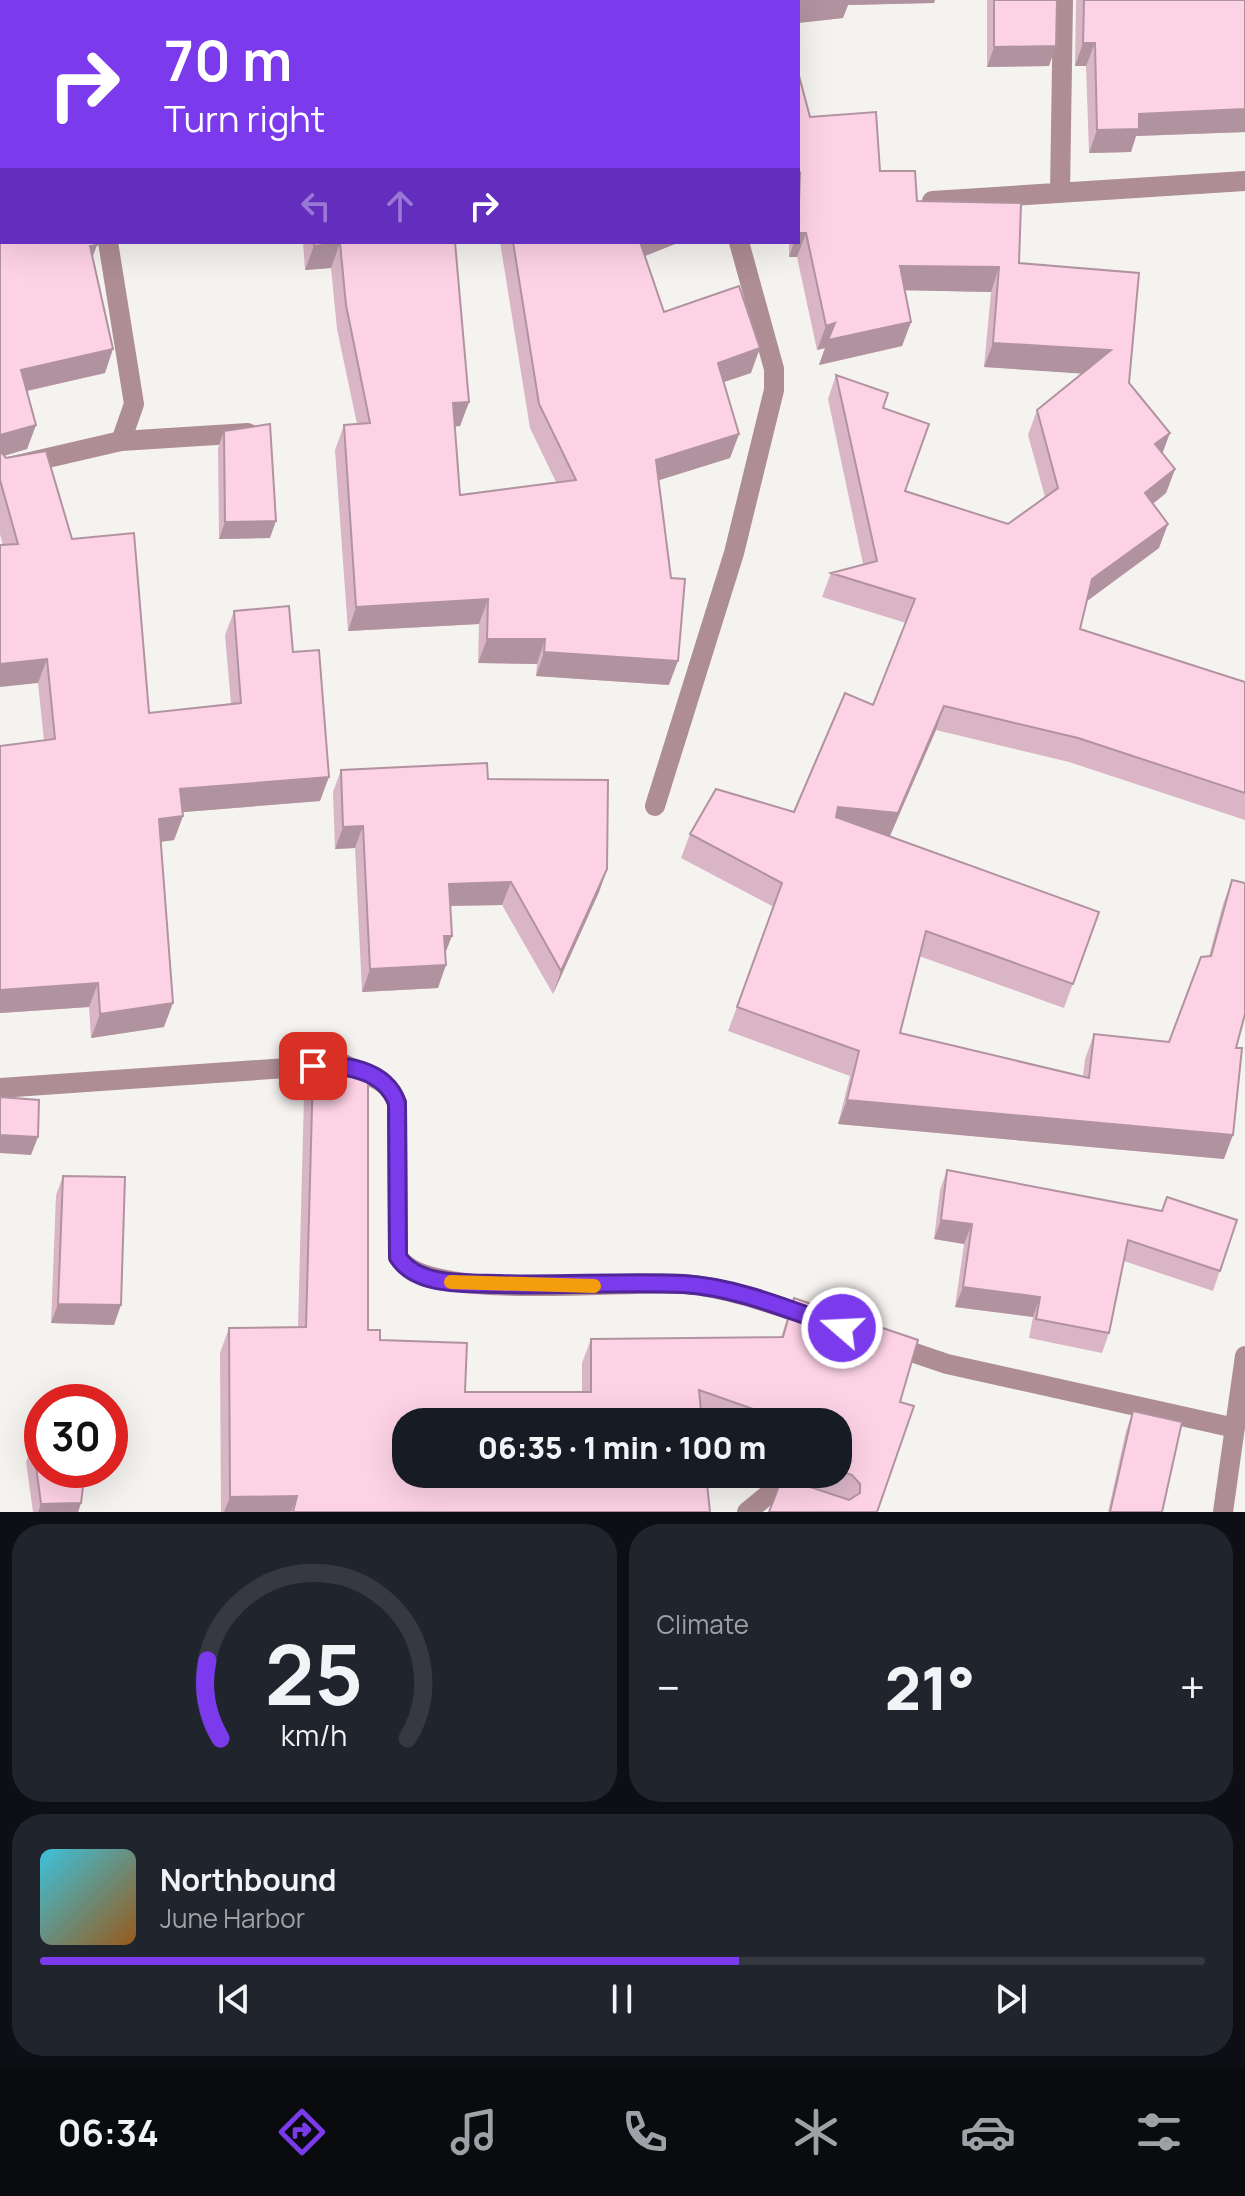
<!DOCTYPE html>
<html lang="en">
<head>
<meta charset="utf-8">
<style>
	:root { --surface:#171b24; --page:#20242c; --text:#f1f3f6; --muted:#9ea1a6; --line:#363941; --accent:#7c3aed }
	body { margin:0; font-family:Manrope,sans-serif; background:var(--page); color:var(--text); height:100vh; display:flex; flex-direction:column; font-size:30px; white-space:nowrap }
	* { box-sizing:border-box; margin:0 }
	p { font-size:26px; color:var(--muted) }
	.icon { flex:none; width:44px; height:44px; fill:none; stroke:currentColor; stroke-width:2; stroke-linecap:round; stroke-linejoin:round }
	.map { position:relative; height:1512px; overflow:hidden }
	.details { display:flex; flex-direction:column; gap:12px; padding:12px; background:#0d0f14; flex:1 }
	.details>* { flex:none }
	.top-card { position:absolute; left:0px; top:0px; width:800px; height:244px; box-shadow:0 8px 32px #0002; background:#7c3aed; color:#fff; overflow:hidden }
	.speed { position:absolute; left:24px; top:1384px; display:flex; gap:16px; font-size:40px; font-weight:700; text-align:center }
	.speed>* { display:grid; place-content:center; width:104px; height:104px; border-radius:50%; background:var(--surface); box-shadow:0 8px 32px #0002; line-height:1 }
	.speed .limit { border:12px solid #d22; background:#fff; color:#111 }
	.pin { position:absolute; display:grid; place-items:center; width:68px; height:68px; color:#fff; margin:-34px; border-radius:16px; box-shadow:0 4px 12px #0006 }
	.me { position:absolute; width:88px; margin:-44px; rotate:289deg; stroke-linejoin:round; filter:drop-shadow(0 0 6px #0008) }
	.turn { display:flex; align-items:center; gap:28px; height:168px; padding:0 32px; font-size:36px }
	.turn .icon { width:104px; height:104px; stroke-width:2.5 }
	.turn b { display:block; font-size:56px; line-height:68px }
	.lanes { display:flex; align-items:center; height:76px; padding:0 32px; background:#0003; justify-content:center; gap:40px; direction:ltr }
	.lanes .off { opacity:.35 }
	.big { font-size:60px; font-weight:800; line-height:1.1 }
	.details .card { flex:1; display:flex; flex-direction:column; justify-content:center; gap:12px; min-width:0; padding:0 28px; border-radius:32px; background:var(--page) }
	.details .dial { align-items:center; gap:0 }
	.dial svg { height:208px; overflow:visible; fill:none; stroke:var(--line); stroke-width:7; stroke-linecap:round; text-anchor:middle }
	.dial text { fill:var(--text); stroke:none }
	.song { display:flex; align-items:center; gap:24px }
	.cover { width:96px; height:96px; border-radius:12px; background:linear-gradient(135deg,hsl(190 70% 55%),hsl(30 70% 35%)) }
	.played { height:8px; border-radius:4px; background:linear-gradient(90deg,var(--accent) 60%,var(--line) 60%) }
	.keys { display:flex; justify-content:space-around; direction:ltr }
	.heat { display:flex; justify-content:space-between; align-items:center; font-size:44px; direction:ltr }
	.details .tiles { flex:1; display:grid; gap:12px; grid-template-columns:1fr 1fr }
	.card:last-child { grid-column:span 2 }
	.trip { position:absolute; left:392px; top:1408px; width:460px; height:80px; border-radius:32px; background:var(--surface); box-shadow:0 8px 32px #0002; font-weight:800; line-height:80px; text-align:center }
	.menu { display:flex; height:128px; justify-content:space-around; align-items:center; background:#090b0e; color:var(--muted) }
	.menu .icon { width:56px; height:56px }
	.menu .current { color:var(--accent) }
	.menu b { font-size:36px; color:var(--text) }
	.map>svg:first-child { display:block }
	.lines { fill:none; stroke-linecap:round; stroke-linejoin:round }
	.minor { stroke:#ae8d94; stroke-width:20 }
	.wall { fill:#dab5c5 }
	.shaded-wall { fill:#b193a0 }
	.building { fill:#fdd2e5; stroke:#b193a0; stroke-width:2 }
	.route-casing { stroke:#51269a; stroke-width:20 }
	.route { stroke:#7c3aed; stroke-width:14 }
	.slow { stroke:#f59e0b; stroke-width:14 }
</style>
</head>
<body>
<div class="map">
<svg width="1245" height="1512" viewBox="0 0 1245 1512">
	<rect width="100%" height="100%" fill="#f5f3f0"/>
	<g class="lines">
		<path class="minor" d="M 103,2 L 103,0
			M 140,2 L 147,0
			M 1060,193 L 1063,0
			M 932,201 L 1245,181
			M 108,242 L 134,404 L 121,441
			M 0,469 L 121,441 L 248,433
			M 655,806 L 734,553 L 774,390 L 774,369 L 739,242
			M 0,1088 L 344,1064 C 366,1077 387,1076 397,1103 L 398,1257 C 429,1304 628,1279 685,1284 C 730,1288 775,1305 816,1319
			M 888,1344 L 947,1364 L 1235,1428
			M 747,1512 L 770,1493 L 792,1495 L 839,1512
			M 1223,1512 L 1245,1356"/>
	</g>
	<path class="wall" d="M 413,0 L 935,0 L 934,3 L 848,5 L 843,18 L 798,23 L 798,2 L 414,2 Z
		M 987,0 L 1057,0 L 1049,66 L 987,67 Z
		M 1076,0 L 1245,0 L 1245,132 L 1136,136 L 1131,152 L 1089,153 L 1086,66 L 1075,66 Z
		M 798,72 L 810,117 L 917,201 L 1019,263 L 1129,383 L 1162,453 L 1175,469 L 1166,493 L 1153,504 L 1159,548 L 1087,601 L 1080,629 L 1245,682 L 1245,820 L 1069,762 L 936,730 L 890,836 L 1099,912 L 1064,1008 L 919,956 L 900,1033 L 1083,1076 L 1085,1059 L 1094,1034 L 1169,1042 L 1209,956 L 1223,904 L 1232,880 L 1236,1048 L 1224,1159 L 838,1124 L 850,1076 L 728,1031 L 774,907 L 681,858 L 690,834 L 794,812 L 873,705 L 906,623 L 822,597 L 831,573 L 863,564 L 828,399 L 836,375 L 883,408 L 905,491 L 1008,524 L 1045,497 L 1028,435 L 1037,410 L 1083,373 L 984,367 L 991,292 L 905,290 L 911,322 L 902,346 L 819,365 L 825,348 L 817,350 L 797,257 L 789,257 L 789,242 L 798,242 Z
		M 0,189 L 97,245 L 92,257 L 105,373 L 27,391 L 36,425 L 27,449 L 4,456 L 72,539 L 149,713 L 231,704 L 225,635 L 234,611 L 293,652 L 320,801 L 183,812 L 183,816 L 174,840 L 161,842 L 164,1027 L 91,1038 L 89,1007 L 0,1013 L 0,746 L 44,741 L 38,683 L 0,534 Z
		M 303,242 L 455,242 L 469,402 L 460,426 L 454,426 L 460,495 L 556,482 L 530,428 L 500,242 L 680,242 L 645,256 L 664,312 L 751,373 L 724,382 L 739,434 L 730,458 L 658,480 L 669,685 L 536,676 L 537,664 L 478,663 L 479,624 L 348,631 L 335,450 L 344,425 L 357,424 L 337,329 L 331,268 L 305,270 Z
		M 224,431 L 270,538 L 219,539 L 218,448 Z
		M 341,770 L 488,779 L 607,869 L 599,892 L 553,994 L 502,905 L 450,906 L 445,954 L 438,988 L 362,992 L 355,848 L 335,849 L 333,792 Z
		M 313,1071 L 368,1330 L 380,1340 L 465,1392 L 582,1392 L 582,1363 L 591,1339 L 781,1337 L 794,1298 L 900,1402 L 877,1512 L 798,1483 L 780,1481 L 782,1474 L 838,1474 L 838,1422 L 712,1422 L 701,1418 L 710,1512 L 221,1512 L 220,1353 L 229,1328 L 298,1327 L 304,1095 Z
		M 947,1170 L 1162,1211 L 1237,1220 L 1213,1291 L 1124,1261 L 1109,1333 L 1102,1353 L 1029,1338 L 1033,1317 L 955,1307 L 964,1244 L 934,1239 L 940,1190 Z
		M 63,1176 L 114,1325 L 51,1323 L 56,1195 Z
		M 1133,1411 L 1162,1512 L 1108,1512 L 1126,1431 Z
		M 33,1443 L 81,1503 L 78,1512 L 33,1512 L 26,1462 Z"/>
	<path class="shaded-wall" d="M 795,0 L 935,0 L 934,3 L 848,5 L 843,18 L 798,23 L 798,2 L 780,2 Z
		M 1083,43 L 1095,43 L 1086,66 L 1075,66 Z
		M 1056,46 L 1049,66 L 987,67 L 994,47 Z
		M 1245,109 L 1245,132 L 1136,136 L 1131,152 L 1089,153 L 1097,130 L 1139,114 Z
		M 798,233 L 806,233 L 797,257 L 789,257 L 794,242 L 798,242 Z
		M 637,242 L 680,242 L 630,262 Z
		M 340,243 L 331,268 L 305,270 L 314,246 Z
		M 97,245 L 88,269 L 90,246 Z
		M 900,266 L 999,267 L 991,292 L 891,290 Z
		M 911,322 L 902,346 L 819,365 L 825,348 L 817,350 L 826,326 L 835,323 Z
		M 993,343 L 1111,350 L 1102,375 L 984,367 Z
		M 760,348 L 751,373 L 709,387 L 718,363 Z
		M 113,349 L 105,373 L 13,394 L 21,370 Z
		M 469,402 L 460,426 L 444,428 L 453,403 Z
		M 36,425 L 27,449 L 0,457 L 0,435 Z
		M 1170,433 L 1161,457 L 1155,444 Z
		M 739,434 L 730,458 L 647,484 L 656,460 Z
		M 1175,469 L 1166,493 L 1136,517 L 1145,493 Z
		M 276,521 L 270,538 L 219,539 L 225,522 Z
		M 1168,524 L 1159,548 L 1083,604 L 1092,579 Z
		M 488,599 L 479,624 L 348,631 L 356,607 Z
		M 487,639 L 545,639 L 537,664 L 478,663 Z
		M 544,652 L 678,661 L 669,685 L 536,676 Z
		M 47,659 L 38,683 L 0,687 L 0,664 Z
		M 944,706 L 936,730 L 889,838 L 830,832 L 838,807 Z
		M 329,777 L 320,801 L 172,813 L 180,789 Z
		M 183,816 L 174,840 L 150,843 L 159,819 Z
		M 363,826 L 355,848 L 335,849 L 343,827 Z
		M 607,869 L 599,892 L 553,994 L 561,971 Z
		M 511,882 L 502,905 L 441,906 L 449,884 Z
		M 444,936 L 452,936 L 443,959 Z
		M 446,965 L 438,988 L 362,992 L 370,969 Z
		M 98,983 L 89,1007 L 0,1013 L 0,990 Z
		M 173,1003 L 164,1027 L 91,1038 L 100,1014 Z
		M 847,1100 L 1233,1135 L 1224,1159 L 838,1124 Z
		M 0,1135 L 38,1137 L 31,1155 L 0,1153 Z
		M 941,1220 L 972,1224 L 964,1244 L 934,1239 Z
		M 963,1287 L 1040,1297 L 1033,1317 L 955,1307 Z
		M 58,1304 L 121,1305 L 114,1325 L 51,1323 Z
		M 782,1474 L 799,1474 L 796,1483 L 780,1481 Z
		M 297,1496 L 291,1512 L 224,1512 L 230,1497 Z
		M 81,1503 L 78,1512 L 38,1512 L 41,1504 Z"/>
	<path class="building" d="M 430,0 L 795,0 L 780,2 L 431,2 Z
		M 994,0 L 1057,0 L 1056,46 L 994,47 Z
		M 1084,0 L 1245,0 L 1245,109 L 1139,114 L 1139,129 L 1097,130 L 1095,43 L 1083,43 Z
		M 798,72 L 810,117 L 876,112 L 880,171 L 915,171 L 917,201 L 1021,203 L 1019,263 L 1139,273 L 1129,383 L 1170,433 L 1155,444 L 1175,469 L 1145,493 L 1168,524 L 1092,579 L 1080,629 L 1245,682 L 1245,793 L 1078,738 L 944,706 L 898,813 L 838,807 L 836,817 L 1099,912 L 1073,984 L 926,931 L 900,1033 L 1089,1078 L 1094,1034 L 1169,1042 L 1201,957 L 1211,956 L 1232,880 L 1245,883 L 1245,1014 L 1236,1048 L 1242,1048 L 1233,1135 L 847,1100 L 859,1051 L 737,1007 L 782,883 L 690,834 L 716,789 L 794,812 L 845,693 L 873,705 L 915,599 L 831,573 L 877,561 L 836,375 L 888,393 L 883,408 L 929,424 L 905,491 L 1008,524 L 1058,488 L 1037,410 L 1111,350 L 993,343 L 999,267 L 900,266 L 911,322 L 828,340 L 835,323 L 826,326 L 806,233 L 798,233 L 800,173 L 798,174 Z
		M 2,188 L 2,242 L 96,242 L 97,245 L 90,246 L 113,349 L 21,370 L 36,425 L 0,435 L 0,436 L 0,189 Z
		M 314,242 L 455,242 L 469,402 L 453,403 L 460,495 L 576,480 L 539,404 L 513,242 L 640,242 L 664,312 L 739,286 L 760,348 L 718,363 L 739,434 L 656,460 L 671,578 L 685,579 L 678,661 L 544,652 L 545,639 L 487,639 L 488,599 L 356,607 L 344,425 L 370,423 L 346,305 L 340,243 L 314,246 Z
		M 270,424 L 276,521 L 225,522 L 224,431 Z
		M 0,451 L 6,458 L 46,451 L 72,539 L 134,533 L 149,713 L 241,703 L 234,611 L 289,606 L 293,652 L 319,650 L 329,777 L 180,789 L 183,816 L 159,819 L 173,1003 L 100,1014 L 98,983 L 0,990 L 0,746 L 55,739 L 47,659 L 0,664 L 0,545 L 18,544 L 0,480 Z
		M 487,763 L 488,779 L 608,780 L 607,869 L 561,971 L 511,882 L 449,884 L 452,936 L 444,936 L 446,965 L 370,969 L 363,826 L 343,827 L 341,770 Z
		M 368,1070 L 368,1330 L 380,1330 L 380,1340 L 467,1343 L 465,1392 L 591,1392 L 591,1339 L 783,1337 L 794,1298 L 918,1340 L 900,1402 L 914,1406 L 877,1512 L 769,1512 L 779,1486 L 783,1482 L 798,1483 L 849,1500 L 860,1493 L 860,1484 L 852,1475 L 838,1470 L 838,1422 L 790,1422 L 699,1390 L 702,1422 L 406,1422 L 406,1474 L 706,1474 L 710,1512 L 293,1512 L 297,1496 L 230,1497 L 229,1328 L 306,1327 L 313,1071 Z
		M 0,1097 L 39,1100 L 38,1137 L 0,1135 Z
		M 947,1170 L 1162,1211 L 1167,1197 L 1237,1220 L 1220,1271 L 1128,1240 L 1109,1333 L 1036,1319 L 1040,1297 L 963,1287 L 972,1224 L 941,1220 Z
		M 63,1176 L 125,1177 L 121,1305 L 58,1304 Z
		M 1133,1411 L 1182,1422 L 1162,1512 L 1110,1512 Z
		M 33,1443 L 42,1444 L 42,1470 L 85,1470 L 81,1503 L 41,1504 Z"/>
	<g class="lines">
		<g class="route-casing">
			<path id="route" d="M 313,1066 C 344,1064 385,1069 397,1103 L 398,1257 C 417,1287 468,1283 500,1284 C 561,1286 622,1281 683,1284 C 737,1287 792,1311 842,1328"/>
		</g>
		<use href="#route" class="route"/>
		<path class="slow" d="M 451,1282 L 594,1286"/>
	</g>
</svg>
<div class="speed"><div class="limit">30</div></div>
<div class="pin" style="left:313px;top:1066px;background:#d93025"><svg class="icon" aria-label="arrive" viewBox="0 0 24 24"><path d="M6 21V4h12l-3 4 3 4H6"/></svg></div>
<svg class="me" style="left:842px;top:1328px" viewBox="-20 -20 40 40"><circle r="17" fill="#7c3aed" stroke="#fff" stroke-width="3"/><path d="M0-11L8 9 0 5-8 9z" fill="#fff"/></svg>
<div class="trip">06:35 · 1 min · 100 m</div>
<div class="top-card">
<div class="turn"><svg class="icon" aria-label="right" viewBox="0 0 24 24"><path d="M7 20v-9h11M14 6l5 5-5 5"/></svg><div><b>70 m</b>Turn right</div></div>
<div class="lanes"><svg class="icon off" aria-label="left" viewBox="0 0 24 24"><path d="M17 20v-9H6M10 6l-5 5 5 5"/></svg><svg class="icon off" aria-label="ahead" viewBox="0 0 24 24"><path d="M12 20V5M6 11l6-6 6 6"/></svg><svg class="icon" aria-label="right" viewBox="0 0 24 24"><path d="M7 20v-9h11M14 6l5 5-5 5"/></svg></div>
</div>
</div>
<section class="details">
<div class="tiles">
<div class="card dial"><svg viewBox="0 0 100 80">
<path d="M14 69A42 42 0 1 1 86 69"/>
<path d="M14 69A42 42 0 0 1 9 39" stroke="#7c3aed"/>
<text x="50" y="56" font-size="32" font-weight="700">25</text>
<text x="50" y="72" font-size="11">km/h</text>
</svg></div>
<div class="card"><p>Climate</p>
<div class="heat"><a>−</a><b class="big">21°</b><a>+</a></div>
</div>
<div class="card">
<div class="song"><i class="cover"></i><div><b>Northbound</b><p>June Harbor</p></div></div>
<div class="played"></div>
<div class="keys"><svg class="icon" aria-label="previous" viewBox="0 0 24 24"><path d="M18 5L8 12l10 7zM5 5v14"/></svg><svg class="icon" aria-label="pause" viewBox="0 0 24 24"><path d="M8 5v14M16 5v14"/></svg><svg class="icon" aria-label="next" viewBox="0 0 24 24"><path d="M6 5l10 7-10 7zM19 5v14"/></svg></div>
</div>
</div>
</section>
<nav class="menu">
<b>06:34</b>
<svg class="icon current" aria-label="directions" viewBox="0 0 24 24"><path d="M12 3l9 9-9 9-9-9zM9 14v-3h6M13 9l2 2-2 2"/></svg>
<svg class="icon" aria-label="music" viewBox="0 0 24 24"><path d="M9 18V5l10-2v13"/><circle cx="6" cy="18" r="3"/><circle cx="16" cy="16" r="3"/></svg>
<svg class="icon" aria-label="phone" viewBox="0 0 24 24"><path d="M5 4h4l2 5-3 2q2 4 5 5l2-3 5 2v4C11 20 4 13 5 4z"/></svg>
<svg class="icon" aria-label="climate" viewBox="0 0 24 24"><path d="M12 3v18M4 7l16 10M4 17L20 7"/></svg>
<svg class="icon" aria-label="car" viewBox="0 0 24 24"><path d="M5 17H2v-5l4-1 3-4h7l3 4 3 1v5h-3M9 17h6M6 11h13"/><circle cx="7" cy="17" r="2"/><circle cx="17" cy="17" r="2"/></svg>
<svg class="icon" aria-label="filters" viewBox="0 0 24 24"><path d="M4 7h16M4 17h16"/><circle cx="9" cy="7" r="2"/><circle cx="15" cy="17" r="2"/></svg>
</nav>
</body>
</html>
